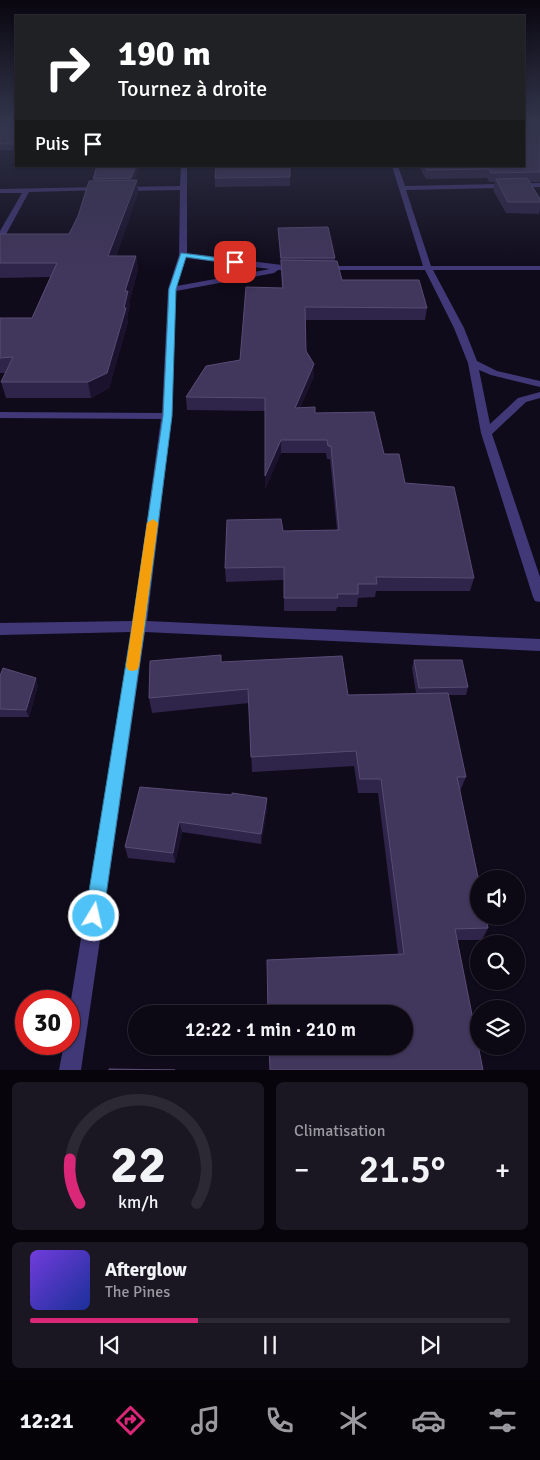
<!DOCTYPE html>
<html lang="fr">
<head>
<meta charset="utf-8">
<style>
	:root { --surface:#0c0814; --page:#1a1622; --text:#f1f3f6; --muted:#9a9aa0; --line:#2c2934; --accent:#db2777 }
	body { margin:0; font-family:Signika,sans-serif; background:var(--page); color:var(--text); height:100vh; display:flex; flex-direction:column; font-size:19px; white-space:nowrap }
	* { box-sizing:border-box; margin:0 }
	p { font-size:16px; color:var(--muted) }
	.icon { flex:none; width:28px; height:28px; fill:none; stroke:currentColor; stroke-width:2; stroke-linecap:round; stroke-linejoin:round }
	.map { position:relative; height:1070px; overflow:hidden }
	.side { display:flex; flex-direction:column; gap:12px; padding:12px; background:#07040b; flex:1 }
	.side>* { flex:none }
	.top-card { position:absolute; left:15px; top:15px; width:510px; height:152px; border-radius:0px; box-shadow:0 1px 4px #0004,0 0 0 1px var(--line); background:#202124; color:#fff; overflow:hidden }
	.tools { position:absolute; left:470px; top:870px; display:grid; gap:10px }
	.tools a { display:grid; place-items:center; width:55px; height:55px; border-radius:50%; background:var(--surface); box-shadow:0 1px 4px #0004,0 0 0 1px var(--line); font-size:25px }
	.speed { position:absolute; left:15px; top:990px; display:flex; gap:10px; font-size:25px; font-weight:700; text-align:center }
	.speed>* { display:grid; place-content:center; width:65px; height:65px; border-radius:50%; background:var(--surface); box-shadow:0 1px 4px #0004,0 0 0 1px var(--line); line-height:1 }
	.speed .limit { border:8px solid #d22; background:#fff; color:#111 }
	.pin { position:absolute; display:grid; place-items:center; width:42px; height:42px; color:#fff; margin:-21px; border-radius:10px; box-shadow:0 2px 8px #0006 }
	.me { position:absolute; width:55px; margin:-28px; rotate:9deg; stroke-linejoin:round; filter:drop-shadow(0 0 4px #0008) }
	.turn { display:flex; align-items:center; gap:18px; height:105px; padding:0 20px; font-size:22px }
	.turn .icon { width:65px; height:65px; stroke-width:2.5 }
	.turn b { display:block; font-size:35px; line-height:42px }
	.then { display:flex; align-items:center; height:48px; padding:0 20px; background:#0003; gap:10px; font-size:19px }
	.big { font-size:38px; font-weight:600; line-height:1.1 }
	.side .widget { flex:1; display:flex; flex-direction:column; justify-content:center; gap:8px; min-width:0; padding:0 18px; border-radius:8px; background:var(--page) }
	.side .dial { align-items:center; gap:0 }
	.dial svg { height:130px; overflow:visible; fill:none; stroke:var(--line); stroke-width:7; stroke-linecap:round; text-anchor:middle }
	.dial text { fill:var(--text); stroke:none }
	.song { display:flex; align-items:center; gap:15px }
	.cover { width:60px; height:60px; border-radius:8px; background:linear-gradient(135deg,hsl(260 70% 55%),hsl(230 70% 35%)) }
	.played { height:5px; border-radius:2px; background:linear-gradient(90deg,var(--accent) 35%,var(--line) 35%) }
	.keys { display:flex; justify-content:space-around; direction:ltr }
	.heat { display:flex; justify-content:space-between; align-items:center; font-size:28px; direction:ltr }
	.side .tiles { flex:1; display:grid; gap:12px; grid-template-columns:1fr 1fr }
	.widget:last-child { grid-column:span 2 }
	.trip { position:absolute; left:128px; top:1005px; width:285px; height:50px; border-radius:25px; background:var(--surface); box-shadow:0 1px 4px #0004,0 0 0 1px var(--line); font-weight:600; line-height:50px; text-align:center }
	.dock { display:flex; height:80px; justify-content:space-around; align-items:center; background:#050308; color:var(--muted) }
	.dock .icon { width:35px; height:35px }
	.dock .active { color:var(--accent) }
	.dock b { font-size:22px; color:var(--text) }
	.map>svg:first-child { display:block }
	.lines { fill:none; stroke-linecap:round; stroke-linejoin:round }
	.minor { fill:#413878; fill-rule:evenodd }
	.wall { fill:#2f2449 }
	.shaded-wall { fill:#1b132e }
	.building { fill:#41365c; stroke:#584c75 }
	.route { fill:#4fc3f7; stroke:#337fa1 }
	.slow { fill:#f59e0b }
</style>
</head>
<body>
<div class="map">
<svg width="540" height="1070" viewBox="0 0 540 1070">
	<rect width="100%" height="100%" fill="#100b1b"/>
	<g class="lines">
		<path class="minor" d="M 181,166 L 187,166 L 187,253 L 298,267 L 302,269 L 298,271 L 278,270 L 274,273 L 176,291 L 172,416 L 147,621 L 540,639 L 540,651 L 145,632 L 81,1070 L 59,1070 L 64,1044 L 69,1044 L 69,1012 L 131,632 L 0,635 L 0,623 L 133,621 L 161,419 L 0,418 L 0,412 L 162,413 L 168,289 L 179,255 L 180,190 L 122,191 L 119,189 L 122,187 L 180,186 ZM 186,258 L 270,269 L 177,286 Z
			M 392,166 L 398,166 L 405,186 L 540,183 L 540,187 L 406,190 L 431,266 L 540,266 L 540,270 L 433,270 L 464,328 L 477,361 L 497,371 L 540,381 L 540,387 L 491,375 L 479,370 L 490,424 L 518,398 L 540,392 L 540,398 L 526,402 L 492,434 L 540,577 L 540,602 L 535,601 L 533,597 L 481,433 L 468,363 L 454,328 L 425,270 L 323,270 L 319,268 L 323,266 L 423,266 Z
			M 102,187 L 105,189 L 104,190 L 29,192 L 4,238 L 0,240 L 0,231 L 22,193 L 0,193 L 0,189 Z"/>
	</g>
	<path class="wall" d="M 0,120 L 16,120 L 16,150 L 0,150 L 0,123 L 15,123 L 15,121 L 0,121 Z
		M 540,120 L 540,182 L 530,182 L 540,199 L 540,208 L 539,214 L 506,213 L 493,190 L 495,182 L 489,182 L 487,178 L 426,179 L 419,166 L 524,166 Z
		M 140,166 L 134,180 L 137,180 L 138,193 L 116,256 L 136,256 L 138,270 L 130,299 L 130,305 L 127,318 L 128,322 L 109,388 L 91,398 L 6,398 L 1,382 L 6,373 L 0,373 L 0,318 L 32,318 L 50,277 L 0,278 L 0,234 L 69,234 L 78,216 L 93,181 L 93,179 Z
		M 290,166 L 290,186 L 215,187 L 215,178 Z
		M 278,228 L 335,258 L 335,261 L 342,280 L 427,308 L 425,320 L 305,320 L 306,351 L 314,376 L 300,408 L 315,413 L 384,454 L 474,578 L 470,591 L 376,591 L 375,597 L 358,598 L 357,607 L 337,607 L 336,611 L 284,611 L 284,580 L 226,582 L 225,568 L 283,531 L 337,530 L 330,459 L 327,459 L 326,453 L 281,453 L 265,489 L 265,411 L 187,410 L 186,397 L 240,360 L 282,288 Z
		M 414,660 L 468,687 L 466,695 L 448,695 L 466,777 L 460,791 L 488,928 L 482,940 L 457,940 L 483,1070 L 398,954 L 378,793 L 358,793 L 354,766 L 252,772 L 249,703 L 152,713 L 149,698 L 222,662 L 348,695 L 416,693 L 412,668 Z
		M 0,676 L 38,685 L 29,717 L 0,717 Z
		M 140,787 L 267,798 L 267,809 L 261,844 L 182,832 L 175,863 L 128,858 L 125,847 Z"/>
	<path class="shaded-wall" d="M 136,166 L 140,166 L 132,185 L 131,178 Z
		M 137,180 L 138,193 L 111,270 L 108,256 Z
		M 136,256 L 138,270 L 130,299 L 130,305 L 127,318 L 128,322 L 109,388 L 91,398 L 88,382 L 124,308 L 125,291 Z
		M 314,364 L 314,376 L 295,420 L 295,408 Z
		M 281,440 L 281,453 L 265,489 L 265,476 Z
		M 36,678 L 38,685 L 29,717 L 26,710 Z
		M 267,798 L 267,809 L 261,844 L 261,834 Z
		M 179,822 L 182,832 L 175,863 L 173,853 Z"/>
	<path class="building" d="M 16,120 L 16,144 L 0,144 L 0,123 L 15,123 Z
		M 524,120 L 540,120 L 540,172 L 491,173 L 489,169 L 427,170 L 425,166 L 524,166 Z
		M 97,166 L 136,166 L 131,178 L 93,179 Z
		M 216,166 L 290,166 L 290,177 L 215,178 Z
		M 527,178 L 540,199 L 540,202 L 508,202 L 496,179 Z
		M 137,180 L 108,256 L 136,256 L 125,291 L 128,291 L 124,308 L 126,308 L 107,373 L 88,382 L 1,382 L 13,357 L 0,358 L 0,318 L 32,318 L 57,263 L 0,263 L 0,234 L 69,234 L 78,216 L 89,181 Z
		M 328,227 L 335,258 L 281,258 L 278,228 Z
		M 281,260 L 337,261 L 342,280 L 419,280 L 427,308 L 305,307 L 306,351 L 314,364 L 295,408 L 315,407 L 315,413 L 374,412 L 384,454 L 399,454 L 405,483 L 454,487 L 474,578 L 376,577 L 377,584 L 358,584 L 358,594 L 337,594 L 338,598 L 284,598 L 284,567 L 225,568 L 227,520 L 281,519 L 283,531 L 339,530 L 331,446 L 328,446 L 327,440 L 281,440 L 265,476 L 265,398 L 186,397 L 206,366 L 240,360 L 246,287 L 283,288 Z
		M 221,655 L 221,662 L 342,656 L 348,695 L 448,693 L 466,777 L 457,777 L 479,882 L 479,916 L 486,916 L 488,928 L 455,929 L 483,1070 L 270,1070 L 269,1046 L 404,1046 L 404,1014 L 268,1014 L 267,960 L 404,954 L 381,779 L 360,779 L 356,751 L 251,757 L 248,689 L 149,698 L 150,661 Z
		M 414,660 L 462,660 L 468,687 L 419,688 Z
		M 3,668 L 36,678 L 26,710 L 0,709 L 0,676 Z
		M 140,787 L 232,795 L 232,793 L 267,798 L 261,834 L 179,822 L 173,853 L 125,847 Z
		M 109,1069 L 175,1070 L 109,1070 Z"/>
	<linearGradient id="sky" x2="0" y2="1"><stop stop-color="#09060f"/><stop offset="0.44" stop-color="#31344a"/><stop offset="1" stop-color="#31344a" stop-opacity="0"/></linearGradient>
	<rect width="540" height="270" fill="url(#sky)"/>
	<path class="route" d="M 181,253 L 235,260 L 238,262 L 235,264 L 186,257 L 176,289 L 172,416 L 145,626 L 103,916 L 100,922 L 94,924 L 88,922 L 85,916 L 132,626 L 163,416 L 169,289 Z"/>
	<path class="slow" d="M 153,519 L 158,523 L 139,666 L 137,670 L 132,671 L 128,670 L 126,666 L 147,523 Z"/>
</svg>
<div class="tools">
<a><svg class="icon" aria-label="sound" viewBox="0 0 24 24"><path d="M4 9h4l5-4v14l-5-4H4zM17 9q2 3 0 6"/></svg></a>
<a><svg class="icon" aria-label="search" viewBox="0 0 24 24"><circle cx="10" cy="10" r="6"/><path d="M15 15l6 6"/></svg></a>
<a><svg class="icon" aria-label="layers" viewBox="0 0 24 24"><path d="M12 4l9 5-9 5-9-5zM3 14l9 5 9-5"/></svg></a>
</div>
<div class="speed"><div class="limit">30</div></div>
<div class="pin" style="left:235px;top:262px;background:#d93025"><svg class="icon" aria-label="arrive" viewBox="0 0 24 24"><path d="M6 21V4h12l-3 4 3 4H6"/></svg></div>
<svg class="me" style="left:94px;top:916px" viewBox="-20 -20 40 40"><circle r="17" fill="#4fc3f7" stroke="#fff" stroke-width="3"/><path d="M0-11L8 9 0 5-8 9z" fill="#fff"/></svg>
<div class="trip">12:22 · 1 min · 210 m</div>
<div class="top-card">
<div class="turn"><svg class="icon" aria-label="right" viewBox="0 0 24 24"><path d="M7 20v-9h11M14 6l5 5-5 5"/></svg><div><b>190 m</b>Tournez à droite</div></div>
<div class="then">Puis<svg class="icon" aria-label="arrive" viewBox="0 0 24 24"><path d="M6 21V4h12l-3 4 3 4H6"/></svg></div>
</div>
</div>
<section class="side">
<div class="tiles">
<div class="widget dial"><svg viewBox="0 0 100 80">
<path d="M14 69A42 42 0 1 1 86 69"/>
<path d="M14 69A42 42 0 0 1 8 42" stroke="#db2777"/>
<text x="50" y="56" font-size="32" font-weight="700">22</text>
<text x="50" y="72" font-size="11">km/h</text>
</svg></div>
<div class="widget"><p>Climatisation</p>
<div class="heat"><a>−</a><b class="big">21.5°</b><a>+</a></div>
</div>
<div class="widget">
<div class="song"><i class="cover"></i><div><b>Afterglow</b><p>The Pines</p></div></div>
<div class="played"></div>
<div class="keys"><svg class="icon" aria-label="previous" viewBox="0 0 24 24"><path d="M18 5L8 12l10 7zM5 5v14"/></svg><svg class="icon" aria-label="pause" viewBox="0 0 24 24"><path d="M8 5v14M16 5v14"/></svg><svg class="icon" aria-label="next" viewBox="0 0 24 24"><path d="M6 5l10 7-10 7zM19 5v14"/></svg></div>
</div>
</div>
</section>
<nav class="dock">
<b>12:21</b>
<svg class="icon active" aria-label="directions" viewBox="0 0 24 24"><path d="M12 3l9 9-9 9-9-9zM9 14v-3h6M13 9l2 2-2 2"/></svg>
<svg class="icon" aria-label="music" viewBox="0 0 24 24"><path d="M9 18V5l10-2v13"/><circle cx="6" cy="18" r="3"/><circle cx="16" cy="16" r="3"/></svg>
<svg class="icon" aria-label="phone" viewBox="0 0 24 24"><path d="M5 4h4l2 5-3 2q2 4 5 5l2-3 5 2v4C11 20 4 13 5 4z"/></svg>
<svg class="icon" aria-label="climate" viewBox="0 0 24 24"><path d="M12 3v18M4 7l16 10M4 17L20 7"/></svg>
<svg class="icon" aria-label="car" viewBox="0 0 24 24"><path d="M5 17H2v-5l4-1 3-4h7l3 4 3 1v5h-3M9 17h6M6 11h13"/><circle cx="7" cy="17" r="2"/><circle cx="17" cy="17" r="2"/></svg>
<svg class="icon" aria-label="filters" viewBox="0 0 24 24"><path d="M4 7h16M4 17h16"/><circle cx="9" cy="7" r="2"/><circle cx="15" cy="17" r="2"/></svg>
</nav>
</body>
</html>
